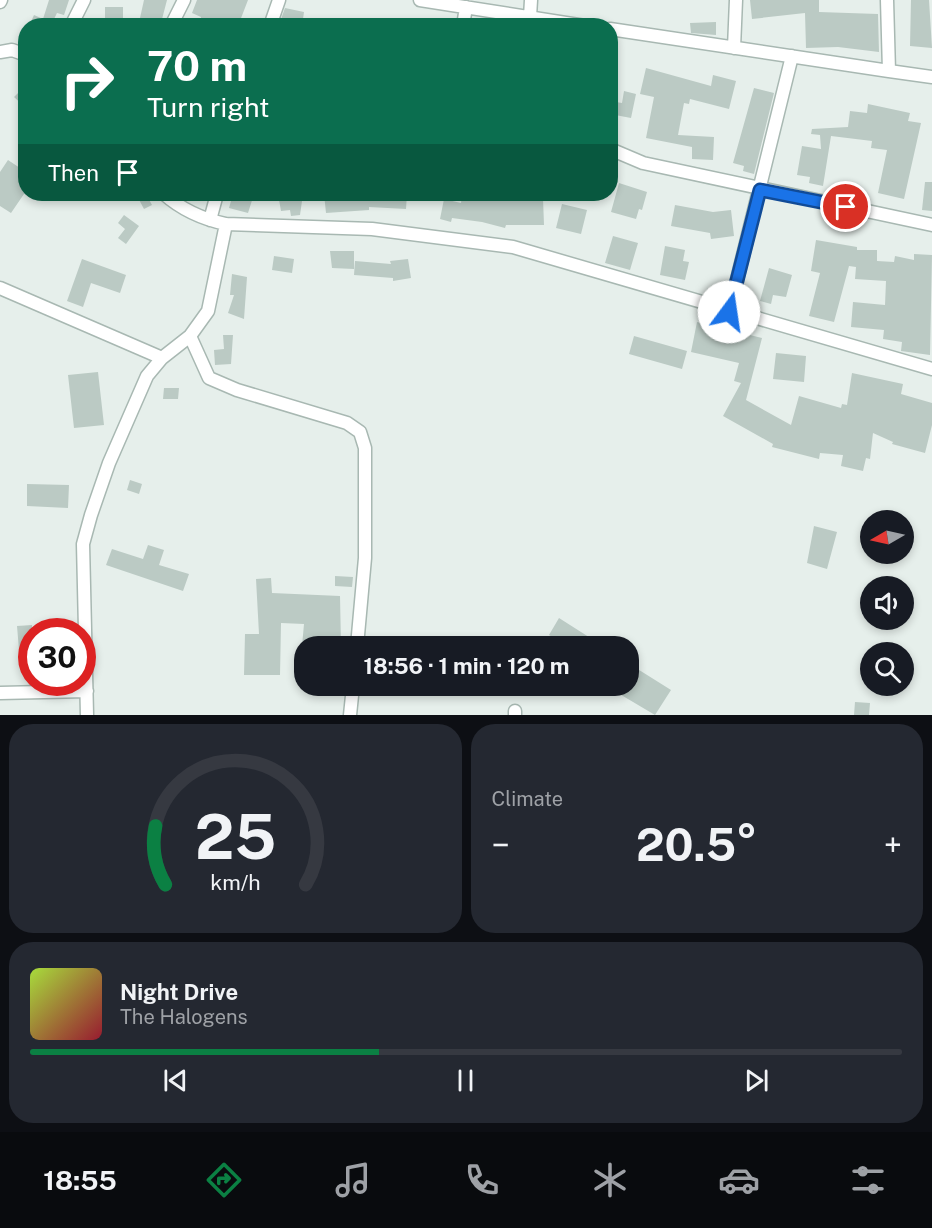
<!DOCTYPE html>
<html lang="en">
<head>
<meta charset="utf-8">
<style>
	:root { --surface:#171b24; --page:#242831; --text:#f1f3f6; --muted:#9ea1a6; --line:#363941; --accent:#0b8043 }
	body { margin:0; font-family:"Public Sans",sans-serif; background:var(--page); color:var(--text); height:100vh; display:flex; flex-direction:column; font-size:22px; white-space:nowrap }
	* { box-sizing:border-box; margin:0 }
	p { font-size:20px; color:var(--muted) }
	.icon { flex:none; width:33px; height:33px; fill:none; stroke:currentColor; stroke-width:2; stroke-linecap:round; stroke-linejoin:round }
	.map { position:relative; height:715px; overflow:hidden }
	.panel { display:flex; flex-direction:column; gap:9px; padding:9px; background:#0d0f14; flex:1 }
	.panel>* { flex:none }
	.banner { position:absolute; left:18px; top:18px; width:600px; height:183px; border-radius:24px; box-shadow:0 3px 9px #0003; background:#0b6e4f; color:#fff; overflow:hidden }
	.needle { width:39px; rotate:261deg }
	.buttons { position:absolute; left:860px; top:510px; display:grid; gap:12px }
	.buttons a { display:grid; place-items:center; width:54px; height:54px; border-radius:50%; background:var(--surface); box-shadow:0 3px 9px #0003; font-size:30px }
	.speed { position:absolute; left:18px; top:618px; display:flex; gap:12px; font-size:30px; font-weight:700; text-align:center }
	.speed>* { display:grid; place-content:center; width:78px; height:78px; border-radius:50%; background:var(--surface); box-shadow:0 3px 9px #0003; line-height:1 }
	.speed .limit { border:9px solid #d22; background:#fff; color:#111 }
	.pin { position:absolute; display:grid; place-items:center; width:51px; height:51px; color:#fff; margin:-26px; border:3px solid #fff; border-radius:50%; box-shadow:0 2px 6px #0007 }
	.me { position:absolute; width:66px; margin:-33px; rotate:14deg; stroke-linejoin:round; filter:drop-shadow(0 0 4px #0008) }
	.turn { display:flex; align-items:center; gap:21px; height:126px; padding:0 30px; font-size:27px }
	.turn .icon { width:78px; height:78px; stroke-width:2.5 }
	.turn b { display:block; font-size:42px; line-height:51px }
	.then { display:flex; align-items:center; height:57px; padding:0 30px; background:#0003; gap:12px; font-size:22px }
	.big { font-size:45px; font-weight:700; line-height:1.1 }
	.panel .tile { flex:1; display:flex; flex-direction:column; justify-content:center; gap:9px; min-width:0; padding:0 21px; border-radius:24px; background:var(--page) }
	.panel .dial { align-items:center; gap:0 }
	.dial svg { height:156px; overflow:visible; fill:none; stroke:var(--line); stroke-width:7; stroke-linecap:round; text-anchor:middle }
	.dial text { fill:var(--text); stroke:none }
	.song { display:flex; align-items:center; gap:18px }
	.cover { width:72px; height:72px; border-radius:9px; background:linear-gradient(135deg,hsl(80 70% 55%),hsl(350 70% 35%)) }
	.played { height:6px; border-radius:3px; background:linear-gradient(90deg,var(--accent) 40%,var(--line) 40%) }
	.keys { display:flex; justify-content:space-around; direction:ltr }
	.heat { display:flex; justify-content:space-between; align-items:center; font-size:33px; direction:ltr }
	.panel .tiles { flex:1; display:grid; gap:9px; grid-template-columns:1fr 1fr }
	.tile:last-child { grid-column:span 2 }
	.trip { position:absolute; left:294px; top:636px; width:345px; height:60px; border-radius:24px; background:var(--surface); box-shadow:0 3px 9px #0003; font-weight:700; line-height:60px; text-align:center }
	.tab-bar { display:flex; height:96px; justify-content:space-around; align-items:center; background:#090b0e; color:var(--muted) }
	.tab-bar .icon { width:42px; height:42px }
	.tab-bar .on { color:var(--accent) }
	.tab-bar b { font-size:27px; color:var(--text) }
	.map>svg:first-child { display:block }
	.building { fill:#bbcac4 }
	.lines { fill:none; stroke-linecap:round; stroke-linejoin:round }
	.minor-casing { stroke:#a8b8b2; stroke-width:15 }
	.minor { stroke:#fff; stroke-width:12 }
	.route-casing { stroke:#114b97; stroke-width:15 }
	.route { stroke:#1a73e8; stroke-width:10 }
</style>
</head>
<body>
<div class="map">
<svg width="932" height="715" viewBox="0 0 932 715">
	<rect width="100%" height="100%" fill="#e6efeb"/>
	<path class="building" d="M 49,0 L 69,0 L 64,15 L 57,13 L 52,23 L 59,26 L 29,26 L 34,15 L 43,19 Z
		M 144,0 L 167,0 L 161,23 L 140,18 Z
		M 197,0 L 248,0 L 238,26 L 200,26 L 201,17 L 192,13 Z
		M 750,0 L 819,0 L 819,12 L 878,14 L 879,52 L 838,47 L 806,48 L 805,13 L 752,19 Z
		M 911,0 L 929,0 L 932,48 L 910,46 Z
		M 105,7 L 123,7 L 123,26 L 105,26 Z
		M 285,8 L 304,12 L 302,26 L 282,26 L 280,22 Z
		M 716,22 L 716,35 L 691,33 L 690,23 Z
		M 646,68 L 711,86 L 713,75 L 736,81 L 729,109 L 690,99 L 689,104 L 684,103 L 678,135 L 714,137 L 713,160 L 692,159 L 692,147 L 646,138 L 654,97 L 640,94 Z
		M 26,85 L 26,108 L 14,97 Z
		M 754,88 L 774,93 L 754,174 L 743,171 L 744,166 L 733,163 Z
		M 624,91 L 636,94 L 631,118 L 610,114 L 610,101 L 622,103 Z
		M 868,104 L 910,113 L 908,121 L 921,123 L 904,199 L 878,193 L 887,150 L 871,148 L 872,141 L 831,136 L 823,186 L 809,183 L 810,177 L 797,175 L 802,146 L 821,149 L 820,135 L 811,134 L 812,129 L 848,127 L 850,111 L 867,113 Z
		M 8,160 L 26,172 L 26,191 L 11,213 L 0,206 L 0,172 Z
		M 925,182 L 932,182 L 932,211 L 922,210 Z
		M 619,183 L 647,192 L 642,210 L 639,209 L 636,219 L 611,212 Z
		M 136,194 L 146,194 L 152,205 L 144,209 Z
		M 233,194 L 254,194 L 248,213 L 229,208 Z
		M 278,194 L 303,194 L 300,215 L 291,216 L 290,210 L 281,211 Z
		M 324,194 L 360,194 L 381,198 L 381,194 L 407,194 L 406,209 L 369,207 L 369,210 L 326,213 Z
		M 462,194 L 515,194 L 514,199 L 543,198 L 544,225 L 506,225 L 505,228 L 482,222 L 452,218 L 451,222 L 440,219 L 444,199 L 461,203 Z
		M 562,204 L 587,210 L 581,234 L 556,228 Z
		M 675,205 L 713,212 L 731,210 L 734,236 L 711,239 L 710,233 L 671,226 Z
		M 124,215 L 139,226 L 126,244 L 118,238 L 125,229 L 118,223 Z
		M 613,236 L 638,243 L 630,270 L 605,263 Z
		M 816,240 L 857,247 L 857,250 L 877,250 L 877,261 L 894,262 L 895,256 L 914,260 L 914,254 L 932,255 L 930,355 L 901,351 L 902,342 L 883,339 L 884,330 L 851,327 L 853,302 L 885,305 L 886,281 L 855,279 L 856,267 L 849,266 L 834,322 L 809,316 L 820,273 L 811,271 Z
		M 665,246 L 685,250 L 683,261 L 689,262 L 685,280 L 660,275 Z
		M 330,251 L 354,251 L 354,269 L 332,268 Z
		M 274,256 L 294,259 L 292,273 L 272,270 Z
		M 82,259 L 126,275 L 120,293 L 91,283 L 83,307 L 67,301 Z
		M 408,259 L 411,278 L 393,281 L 393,278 L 354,275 L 355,261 L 391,264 L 390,261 Z
		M 769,268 L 792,275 L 786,297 L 773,295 L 771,304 L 760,301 Z
		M 232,274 L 247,277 L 244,319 L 228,313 L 234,295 L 230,295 Z
		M 697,322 L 762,338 L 746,400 L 791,425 L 799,396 L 841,408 L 842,404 L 847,405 L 852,373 L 903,384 L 901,394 L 932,403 L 932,425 L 925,453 L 892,444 L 893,442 L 873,433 L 870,459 L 866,458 L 863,471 L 841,466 L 843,455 L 820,453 L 819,459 L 772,447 L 773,444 L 723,416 L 741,383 L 734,381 L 739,363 L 691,352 Z
		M 223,335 L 233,335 L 231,364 L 215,365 L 214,350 L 224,349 Z
		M 634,336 L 687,351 L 682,369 L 629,354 Z
		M 776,353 L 806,356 L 804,382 L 773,379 Z
		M 98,372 L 104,425 L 74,428 L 68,375 Z
		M 164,388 L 179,388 L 178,399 L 163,399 Z
		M 130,480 L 142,484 L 139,494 L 127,490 Z
		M 27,484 L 69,485 L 68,508 L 27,506 Z
		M 814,526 L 837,532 L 827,569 L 807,563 Z
		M 148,545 L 164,550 L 159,565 L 189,574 L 183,591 L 106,565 L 112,549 L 143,559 Z
		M 335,576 L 353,577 L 352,587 L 335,586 Z
		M 271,578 L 272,593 L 340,596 L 341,646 L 302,646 L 304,624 L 281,623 L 280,675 L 244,675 L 245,634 L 259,634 L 256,579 Z
		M 559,618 L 603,646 L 568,646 L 549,635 Z
		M 32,625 L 32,649 L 19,650 L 17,626 Z
		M 628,663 L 671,690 L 655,715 L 606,686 L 628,686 Z
		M 855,702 L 870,703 L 869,715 L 854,715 Z"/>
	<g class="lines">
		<g class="minor-casing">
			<path id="minor" d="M 420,0 L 585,26
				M 0,2 L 1,0
				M 530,17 L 531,0
				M 71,26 L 84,0
				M 171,26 L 184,0
				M 270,26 L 279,0
				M 463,26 L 466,7
				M 610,29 L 889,71 L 887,0
				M 734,48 L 736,0
				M 0,52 L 12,50 L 26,55
				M 889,71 L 932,77
				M 610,149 L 643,163 L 932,225
				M 164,194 C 182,210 202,219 226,224 L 372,229 L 513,247 L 932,369
				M 210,220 L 217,194
				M 0,288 L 162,358
				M 729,312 L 792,56
				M 190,336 L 209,378 L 237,390 L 347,423 L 360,432 L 365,448 L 365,558 L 357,646
				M 0,693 L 87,691
				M 515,711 L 515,715
				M 87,715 L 83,544 L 91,515 L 109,463 L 147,376 L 162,358 L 190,336 L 208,311 L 226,224
				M 350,715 L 353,686"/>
		</g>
		<use href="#minor" class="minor"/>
	</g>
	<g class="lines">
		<g class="route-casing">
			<path id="route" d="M 729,312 L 760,190 L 846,207"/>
		</g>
		<use href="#route" class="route"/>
	</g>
</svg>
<div class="buttons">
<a><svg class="needle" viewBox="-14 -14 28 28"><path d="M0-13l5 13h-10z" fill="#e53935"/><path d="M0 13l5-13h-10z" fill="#9ea1a6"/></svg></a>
<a><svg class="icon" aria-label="sound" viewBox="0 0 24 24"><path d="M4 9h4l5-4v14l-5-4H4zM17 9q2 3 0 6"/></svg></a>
<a><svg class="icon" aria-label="search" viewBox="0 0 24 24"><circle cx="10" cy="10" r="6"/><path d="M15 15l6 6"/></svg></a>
</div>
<div class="speed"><div class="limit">30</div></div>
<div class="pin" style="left:846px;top:207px;background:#d93025"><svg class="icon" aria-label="arrive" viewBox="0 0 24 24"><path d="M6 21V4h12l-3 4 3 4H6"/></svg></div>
<svg class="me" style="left:729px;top:312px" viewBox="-20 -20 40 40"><circle r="19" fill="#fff"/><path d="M0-13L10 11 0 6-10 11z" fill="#1a73e8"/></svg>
<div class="trip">18:56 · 1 min · 120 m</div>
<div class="banner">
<div class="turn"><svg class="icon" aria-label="right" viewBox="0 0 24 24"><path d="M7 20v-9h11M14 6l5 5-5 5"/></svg><div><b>70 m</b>Turn right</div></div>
<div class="then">Then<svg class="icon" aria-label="arrive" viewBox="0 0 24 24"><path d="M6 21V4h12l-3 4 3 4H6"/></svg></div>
</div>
</div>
<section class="panel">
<div class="tiles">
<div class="tile dial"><svg viewBox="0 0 100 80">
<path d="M14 69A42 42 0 1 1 86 69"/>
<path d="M14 69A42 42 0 0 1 9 39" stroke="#0b8043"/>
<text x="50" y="56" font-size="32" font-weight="700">25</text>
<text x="50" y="72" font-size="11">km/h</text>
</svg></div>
<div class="tile"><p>Climate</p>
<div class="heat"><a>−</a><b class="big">20.5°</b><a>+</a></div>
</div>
<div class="tile">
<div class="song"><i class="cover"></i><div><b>Night Drive</b><p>The Halogens</p></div></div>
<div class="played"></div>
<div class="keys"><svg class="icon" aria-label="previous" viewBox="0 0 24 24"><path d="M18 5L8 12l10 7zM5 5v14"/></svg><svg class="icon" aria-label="pause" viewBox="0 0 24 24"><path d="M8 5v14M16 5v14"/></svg><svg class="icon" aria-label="next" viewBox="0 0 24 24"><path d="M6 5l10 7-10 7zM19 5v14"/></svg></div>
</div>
</div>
</section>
<nav class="tab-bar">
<b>18:55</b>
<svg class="icon on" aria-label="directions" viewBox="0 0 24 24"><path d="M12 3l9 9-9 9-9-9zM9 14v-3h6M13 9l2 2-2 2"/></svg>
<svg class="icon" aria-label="music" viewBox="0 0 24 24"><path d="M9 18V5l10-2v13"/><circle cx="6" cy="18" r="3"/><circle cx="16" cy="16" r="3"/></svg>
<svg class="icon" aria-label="phone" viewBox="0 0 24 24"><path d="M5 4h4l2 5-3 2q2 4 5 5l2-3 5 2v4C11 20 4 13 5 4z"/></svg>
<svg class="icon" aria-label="climate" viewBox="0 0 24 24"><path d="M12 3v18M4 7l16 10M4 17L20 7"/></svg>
<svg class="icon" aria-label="car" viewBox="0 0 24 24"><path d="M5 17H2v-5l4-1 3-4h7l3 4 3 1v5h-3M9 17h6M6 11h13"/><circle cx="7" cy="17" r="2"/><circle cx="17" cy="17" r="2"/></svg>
<svg class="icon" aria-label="filters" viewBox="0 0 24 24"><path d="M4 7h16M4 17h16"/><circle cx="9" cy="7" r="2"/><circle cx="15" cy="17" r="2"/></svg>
</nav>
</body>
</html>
